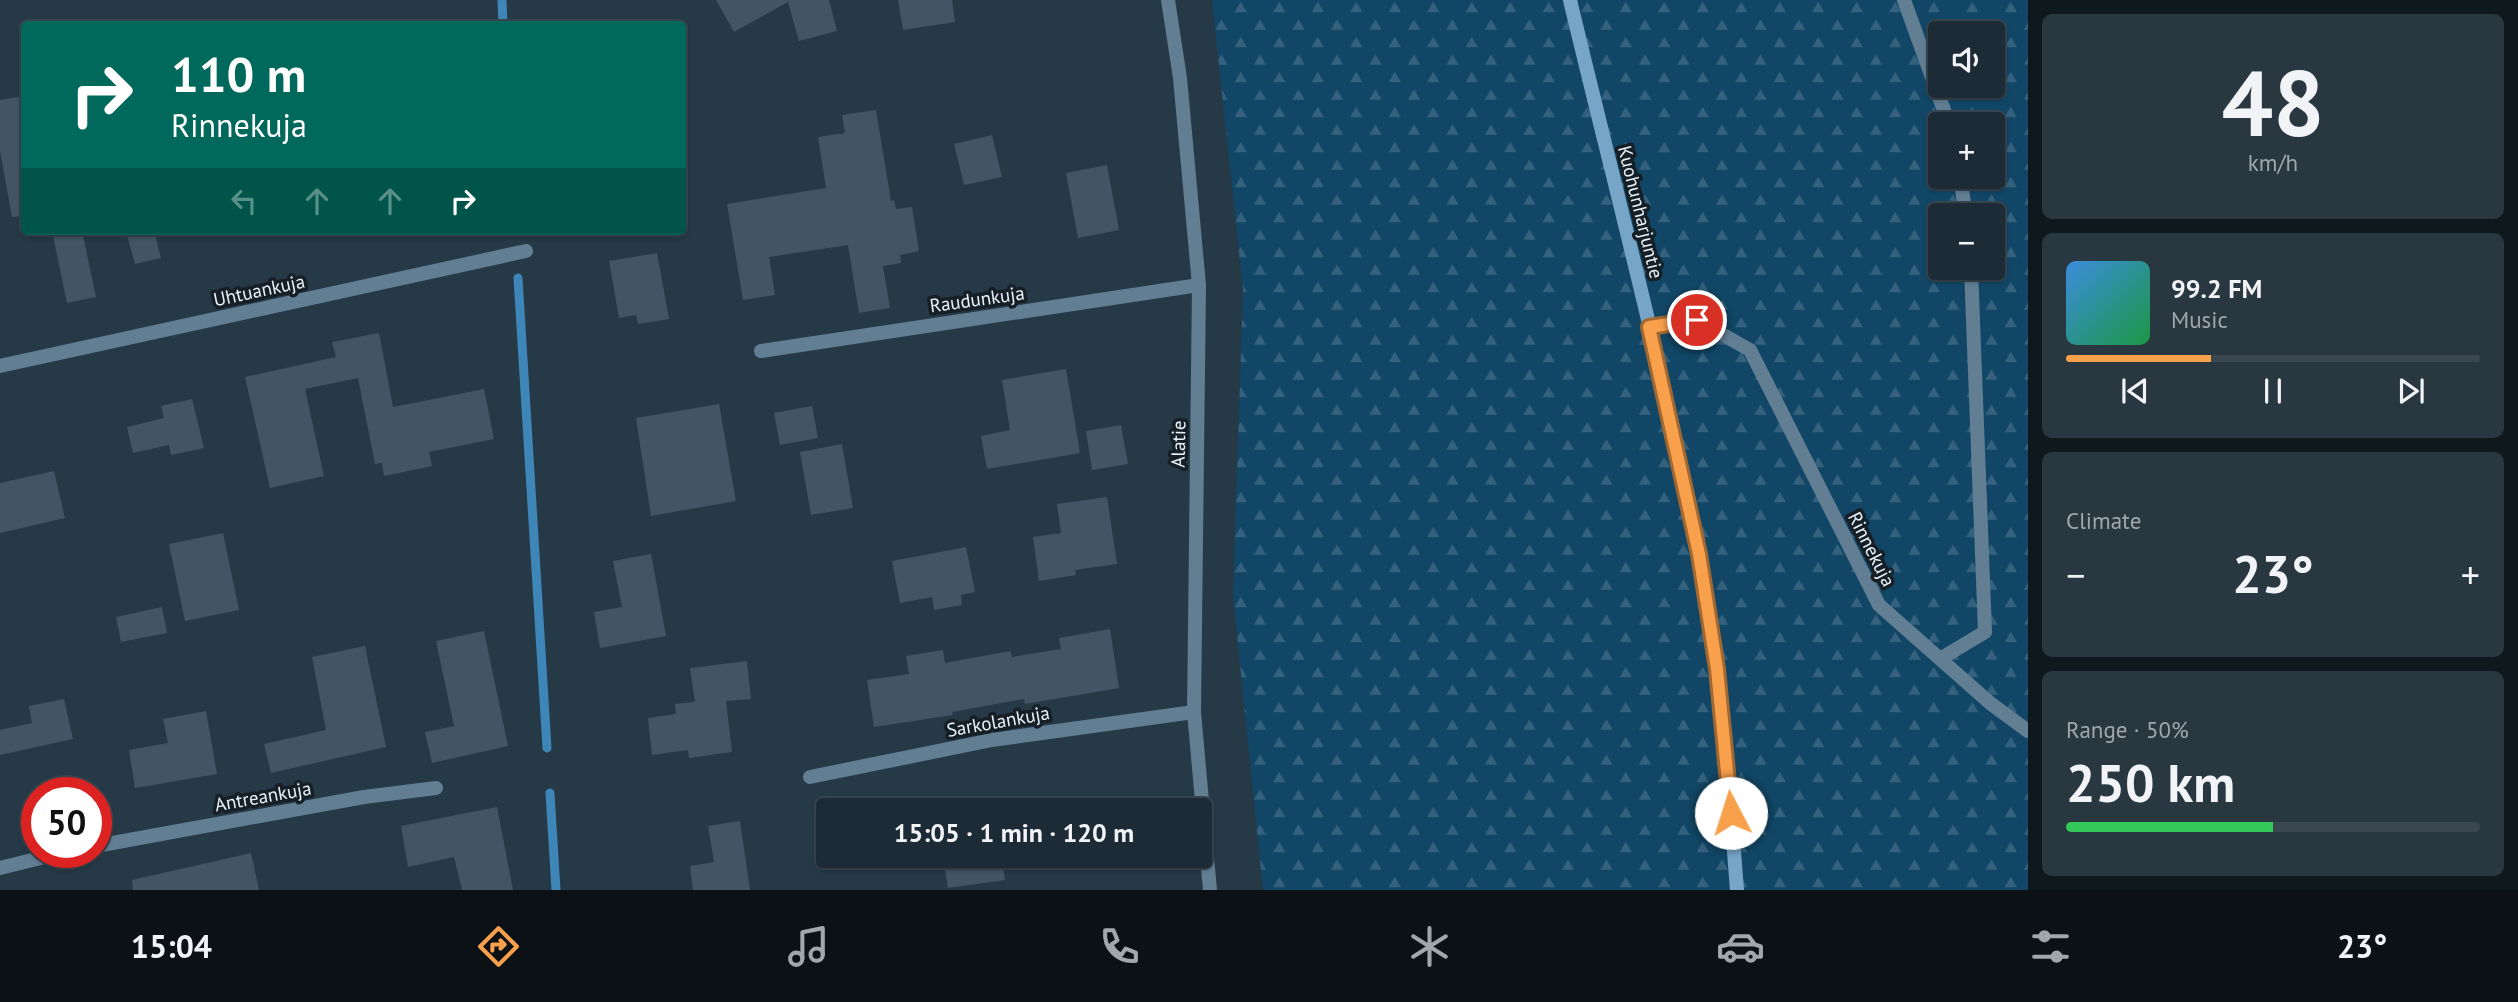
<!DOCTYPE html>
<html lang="en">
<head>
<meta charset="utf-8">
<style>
	:root { --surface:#1c2b35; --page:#293741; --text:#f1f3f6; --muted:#a0a7ad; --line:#3a4750; --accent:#f9a04c }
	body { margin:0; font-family:"PT Sans",sans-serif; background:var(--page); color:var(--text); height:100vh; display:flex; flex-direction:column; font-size:26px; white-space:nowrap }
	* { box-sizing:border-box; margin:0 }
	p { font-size:23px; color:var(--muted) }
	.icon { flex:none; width:38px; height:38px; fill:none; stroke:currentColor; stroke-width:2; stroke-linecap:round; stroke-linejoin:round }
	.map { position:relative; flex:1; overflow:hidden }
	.sheet { display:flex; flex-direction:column; gap:14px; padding:14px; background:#0f181d; width:490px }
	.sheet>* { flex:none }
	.hud { position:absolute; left:21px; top:21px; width:665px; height:214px; border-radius:7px; box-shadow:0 2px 5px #0004,0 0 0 2px var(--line); background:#00695c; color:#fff; overflow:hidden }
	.fabs { position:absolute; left:1928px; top:21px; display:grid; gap:14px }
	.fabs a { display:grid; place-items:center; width:77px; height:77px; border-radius:7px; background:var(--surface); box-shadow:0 2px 5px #0004,0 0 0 2px var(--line); font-size:35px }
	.speed { position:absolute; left:21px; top:777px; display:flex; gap:14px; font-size:35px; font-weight:700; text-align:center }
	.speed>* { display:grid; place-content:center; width:91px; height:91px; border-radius:50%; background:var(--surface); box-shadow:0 2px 5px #0004,0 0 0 2px var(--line); line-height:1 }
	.speed .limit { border:10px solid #d22; background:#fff; color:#111 }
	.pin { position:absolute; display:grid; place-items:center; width:60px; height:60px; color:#fff; margin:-30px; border:4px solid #fff; border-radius:50%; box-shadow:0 2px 7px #0007 }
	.me { position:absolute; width:77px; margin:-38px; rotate:355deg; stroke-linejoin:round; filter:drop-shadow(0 0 5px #0008) }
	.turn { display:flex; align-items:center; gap:24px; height:147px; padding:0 35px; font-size:32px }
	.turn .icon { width:91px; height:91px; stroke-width:2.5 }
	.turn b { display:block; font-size:49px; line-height:60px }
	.lanes { display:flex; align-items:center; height:66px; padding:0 35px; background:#0003; justify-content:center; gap:35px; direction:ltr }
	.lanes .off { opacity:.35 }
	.big { font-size:52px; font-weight:700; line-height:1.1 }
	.sheet .tile { flex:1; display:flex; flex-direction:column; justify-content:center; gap:10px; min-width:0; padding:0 24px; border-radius:10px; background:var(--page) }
	.sheet .dial { align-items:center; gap:0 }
	.dial b { font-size:91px; line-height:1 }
	.song { display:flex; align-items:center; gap:21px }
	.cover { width:84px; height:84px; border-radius:10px; background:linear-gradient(135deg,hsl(210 70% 55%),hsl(140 70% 35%)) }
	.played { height:7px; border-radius:4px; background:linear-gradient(90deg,var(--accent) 35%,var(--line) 35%) }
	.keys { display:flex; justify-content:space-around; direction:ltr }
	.heat { display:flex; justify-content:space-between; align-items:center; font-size:38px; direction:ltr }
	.charge { height:10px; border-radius:5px; background:linear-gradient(90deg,#34c759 50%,var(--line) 0) }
	.trip { position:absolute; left:816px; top:798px; width:396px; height:70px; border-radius:7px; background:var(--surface); box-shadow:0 2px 5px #0004,0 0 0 2px var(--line); font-weight:700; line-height:70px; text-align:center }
	.tabs { display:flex; height:112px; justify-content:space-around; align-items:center; background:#0b1115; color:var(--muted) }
	.tabs .icon { width:49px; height:49px }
	.tabs .active { color:var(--accent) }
	.tabs b { font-size:32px; color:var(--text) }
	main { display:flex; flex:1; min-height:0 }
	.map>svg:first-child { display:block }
	.forest { fill:url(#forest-firs); fill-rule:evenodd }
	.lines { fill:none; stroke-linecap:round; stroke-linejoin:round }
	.stream { stroke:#3e86b7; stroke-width:9 }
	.building { fill:#415564 }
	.minor { stroke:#617e93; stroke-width:14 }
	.tertiary { stroke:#617e93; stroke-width:14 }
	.secondary { stroke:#77a5c7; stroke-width:14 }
	.route-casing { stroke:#a26831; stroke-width:18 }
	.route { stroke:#f9a04c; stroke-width:12 }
	.labels { text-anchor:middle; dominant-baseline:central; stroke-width:7; stroke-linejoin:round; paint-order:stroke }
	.street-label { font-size:19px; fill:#e7f2fb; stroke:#171f26 }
</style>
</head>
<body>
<main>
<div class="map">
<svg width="2028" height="890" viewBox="0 0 2028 890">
	<defs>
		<pattern id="forest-firs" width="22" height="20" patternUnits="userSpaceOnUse" patternTransform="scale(1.75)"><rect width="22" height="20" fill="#114666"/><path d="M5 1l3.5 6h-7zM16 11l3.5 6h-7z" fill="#34617d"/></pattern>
	</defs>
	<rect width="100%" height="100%" fill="#263947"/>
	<path class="forest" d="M 1212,0 L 2028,0 L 2028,890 L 1263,890 L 1233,596 L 1243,289 ZM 1941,33 L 1993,33 L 1993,86 L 1941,86 ZM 1941,124 L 1993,124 L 1993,177 L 1941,177 ZM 1941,215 L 1993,215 L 1993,268 L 1941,268 Z"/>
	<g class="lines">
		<path class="stream" d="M 502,0 L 503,24
			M 518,278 L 547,748
			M 550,793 L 556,890"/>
	</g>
	<path class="building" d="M 716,0 L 829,0 L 837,31 L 799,41 L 788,2 L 734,32 Z
		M 898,0 L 952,0 L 955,22 L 903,30 Z
		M 24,96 L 24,216 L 12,217 L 0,151 L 0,100 Z
		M 876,110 L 891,201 L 894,200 L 896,209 L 912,207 L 919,251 L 900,255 L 901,263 L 883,266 L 890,308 L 859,313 L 848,245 L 769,257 L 775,295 L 743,300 L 727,204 L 826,188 L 818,137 L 845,133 L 842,115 Z
		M 992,135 L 1002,177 L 964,185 L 954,144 Z
		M 1107,165 L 1119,230 L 1078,238 L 1066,173 Z
		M 52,231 L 82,231 L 96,297 L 67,303 Z
		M 126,231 L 154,231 L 161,258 L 135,264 Z
		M 657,253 L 669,319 L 638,324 L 636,315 L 619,318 L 609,261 Z
		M 379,333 L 393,407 L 484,389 L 494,439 L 429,452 L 432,466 L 384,476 L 382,463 L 375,464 L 358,378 L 305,389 L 324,476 L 270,488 L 245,377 L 336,357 L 332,342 Z
		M 1066,369 L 1080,453 L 987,469 L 981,436 L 1010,430 L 1002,380 Z
		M 192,399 L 204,448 L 171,455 L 169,445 L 133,453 L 127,427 L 164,418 L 161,406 Z
		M 719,404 L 736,501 L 651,516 L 636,418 Z
		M 812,406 L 818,438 L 780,445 L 774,413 Z
		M 1121,425 L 1128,464 L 1092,470 L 1086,431 Z
		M 842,444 L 853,508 L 811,515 L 800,452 Z
		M 54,471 L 65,518 L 0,533 L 0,483 Z
		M 1107,497 L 1117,564 L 1075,570 L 1076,575 L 1039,581 L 1033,537 L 1061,533 L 1057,504 Z
		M 223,533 L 239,610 L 185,621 L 169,544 Z
		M 966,547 L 975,592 L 961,595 L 962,605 L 934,610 L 932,597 L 900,603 L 892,561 Z
		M 651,554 L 666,636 L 600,648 L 594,612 L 622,607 L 613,561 Z
		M 162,607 L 167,633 L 121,642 L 116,617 Z
		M 1110,629 L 1119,688 L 1025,704 L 1024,699 L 952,712 L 953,715 L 874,727 L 867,680 L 909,674 L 906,656 L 943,650 L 945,663 L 1010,651 L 1012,657 L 1061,649 L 1059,638 Z
		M 484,631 L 508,746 L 432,763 L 425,732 L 454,726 L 436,641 Z
		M 365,646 L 386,747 L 271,773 L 264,744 L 326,730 L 312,657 Z
		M 747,661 L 751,699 L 726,701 L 732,752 L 689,758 L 688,750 L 652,755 L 648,718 L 676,714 L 675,704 L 695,702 L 690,668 Z
		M 64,699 L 73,739 L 0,755 L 0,730 L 32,723 L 29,706 Z
		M 206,711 L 217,774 L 135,788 L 129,750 L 168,743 L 163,719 Z
		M 497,807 L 513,890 L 462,890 L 454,857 L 408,867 L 401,826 Z
		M 740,821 L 750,890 L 693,890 L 690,866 L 714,862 L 708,826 Z
		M 251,853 L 259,890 L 133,890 L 132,880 Z
		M 943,856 L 1001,856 L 1005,880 L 948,888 Z"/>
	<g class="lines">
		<path class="minor" d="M 1904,0 L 1949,124
			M 1960,177 L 1966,215
			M 1649,327 L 1697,320 L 1750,350 L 1879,605 L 1990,703 L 2028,731
			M 761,351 L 1199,285
			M 0,366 L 526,251
			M 1940,659 L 1985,632 L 1971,268
			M 810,777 L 992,740 L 1194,712
			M 96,846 L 364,797 L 436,788
			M 0,868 L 65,852"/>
		<path class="tertiary" d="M 1168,0 L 1180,78 L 1199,285 L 1194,712 L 1210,890"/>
		<path class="secondary" d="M 1570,0 C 1614,184 1663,367 1699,553 C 1721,664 1728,777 1737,890"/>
	</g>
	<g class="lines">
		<g class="route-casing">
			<path id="route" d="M 1697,320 L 1649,327 L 1699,554 L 1717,669 L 1731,813"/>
		</g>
		<use href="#route" class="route"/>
	</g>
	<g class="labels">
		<g class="street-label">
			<text transform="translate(1641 212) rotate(76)">Kuohunharjuntie</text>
			<text transform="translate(259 290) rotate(-12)">Uhtuankuja</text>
			<text transform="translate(977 299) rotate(-8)">Raudunkuja</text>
			<text transform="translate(1178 444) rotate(-89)">Alatie</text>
			<text transform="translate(1872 549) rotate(63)">Rinnekuja</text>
			<text transform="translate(998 721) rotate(-10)">Sarkolankuja</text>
			<text transform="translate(263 796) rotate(-10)">Antreankuja</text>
		</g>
	</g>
</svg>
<div class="fabs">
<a><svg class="icon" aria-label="sound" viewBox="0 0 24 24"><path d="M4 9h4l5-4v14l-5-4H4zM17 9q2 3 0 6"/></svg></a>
<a>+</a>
<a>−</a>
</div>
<div class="speed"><div class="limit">50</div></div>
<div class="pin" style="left:1697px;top:320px;background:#d93025"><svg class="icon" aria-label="arrive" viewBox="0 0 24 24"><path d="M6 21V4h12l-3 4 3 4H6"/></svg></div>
<svg class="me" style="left:1731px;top:813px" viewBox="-20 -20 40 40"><circle r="19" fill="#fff"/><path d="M0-13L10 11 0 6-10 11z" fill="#f9a04c"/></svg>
<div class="trip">15:05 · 1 min · 120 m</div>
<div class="hud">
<div class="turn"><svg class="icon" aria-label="right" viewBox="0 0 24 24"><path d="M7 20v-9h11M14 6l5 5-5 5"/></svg><div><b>110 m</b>Rinnekuja</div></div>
<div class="lanes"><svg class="icon off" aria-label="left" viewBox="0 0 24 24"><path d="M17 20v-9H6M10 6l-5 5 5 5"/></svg><svg class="icon off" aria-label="ahead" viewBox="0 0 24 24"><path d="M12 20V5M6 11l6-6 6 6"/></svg><svg class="icon off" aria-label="ahead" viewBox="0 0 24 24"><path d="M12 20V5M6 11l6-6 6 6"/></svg><svg class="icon" aria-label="right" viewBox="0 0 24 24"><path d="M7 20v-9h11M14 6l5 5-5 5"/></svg></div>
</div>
</div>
<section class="sheet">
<div class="tile dial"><b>48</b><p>km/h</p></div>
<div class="tile">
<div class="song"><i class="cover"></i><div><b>99.2 FM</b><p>Music</p></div></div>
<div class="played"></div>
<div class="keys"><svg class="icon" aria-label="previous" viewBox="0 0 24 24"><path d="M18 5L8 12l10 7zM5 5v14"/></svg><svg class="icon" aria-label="pause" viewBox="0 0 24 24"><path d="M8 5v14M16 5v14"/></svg><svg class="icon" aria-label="next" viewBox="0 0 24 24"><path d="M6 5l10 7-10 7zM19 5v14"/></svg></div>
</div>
<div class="tile"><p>Climate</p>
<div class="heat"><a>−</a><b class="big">23°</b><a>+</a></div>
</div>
<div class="tile"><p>Range · 50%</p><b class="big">250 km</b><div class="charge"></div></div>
</section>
</main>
<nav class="tabs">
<b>15:04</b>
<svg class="icon active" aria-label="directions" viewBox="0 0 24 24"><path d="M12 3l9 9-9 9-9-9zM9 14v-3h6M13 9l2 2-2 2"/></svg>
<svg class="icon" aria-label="music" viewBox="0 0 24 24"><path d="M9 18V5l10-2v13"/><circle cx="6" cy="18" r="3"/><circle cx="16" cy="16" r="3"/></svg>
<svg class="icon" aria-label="phone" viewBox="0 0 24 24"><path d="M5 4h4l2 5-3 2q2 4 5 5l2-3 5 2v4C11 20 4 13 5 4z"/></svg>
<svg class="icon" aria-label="climate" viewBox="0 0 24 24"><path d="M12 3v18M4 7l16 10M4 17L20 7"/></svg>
<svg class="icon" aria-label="car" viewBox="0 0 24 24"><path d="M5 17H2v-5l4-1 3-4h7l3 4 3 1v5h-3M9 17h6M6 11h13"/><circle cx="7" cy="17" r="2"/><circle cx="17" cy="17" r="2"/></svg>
<svg class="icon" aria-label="filters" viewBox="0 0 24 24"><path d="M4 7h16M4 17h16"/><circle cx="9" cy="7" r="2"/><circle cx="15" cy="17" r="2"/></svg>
<b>23°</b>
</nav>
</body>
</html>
